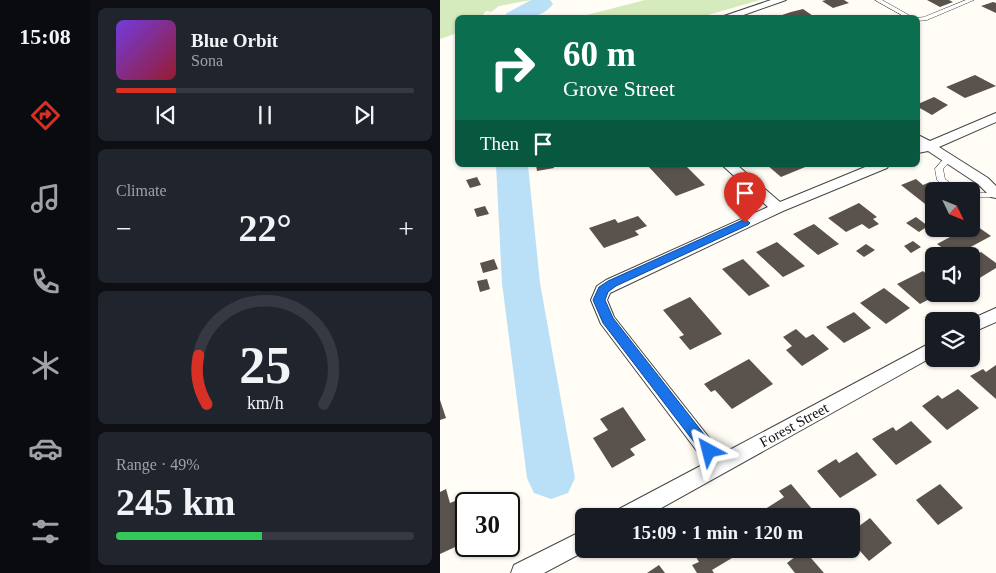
<!DOCTYPE html>
<html lang="en">
<head>
<meta charset="utf-8">
<style>
	:root { --surface:#171b24; --page:#20242c; --text:#f1f3f6; --muted:#9ea1a6; --line:#363941; --accent:#d93025 }
	body { margin:0; font-family:Georgia,serif; background:var(--page); color:var(--text); height:100vh; display:flex; flex-direction:column; font-size:19px; white-space:nowrap }
	* { box-sizing:border-box; margin:0 }
	p { font-size:16px; color:var(--muted) }
	.icon { flex:none; width:28px; height:28px; fill:none; stroke:currentColor; stroke-width:2; stroke-linecap:round; stroke-linejoin:round }
	.map { position:relative; flex:1; overflow:hidden }
	.sheet { display:flex; flex-direction:column; gap:8px; padding:8px; background:#0d0f14; width:350px }
	.sheet>* { flex:none }
	.top-card { position:absolute; left:15px; top:15px; width:465px; height:152px; border-radius:8px; box-shadow:0 1px 4px #0004; background:#0b6e4f; color:#fff; overflow:hidden }
	.needle { width:32px; rotate:133deg }
	.tools { position:absolute; left:485px; top:182px; display:grid; gap:10px }
	.tools a { display:grid; place-items:center; width:55px; height:55px; border-radius:8px; background:var(--surface); box-shadow:0 1px 4px #0004; font-size:25px }
	.speed { position:absolute; left:15px; top:492px; display:flex; gap:10px; font-size:25px; font-weight:700; text-align:center }
	.speed>* { display:grid; place-content:center; width:65px; height:65px; border-radius:50%; background:var(--surface); box-shadow:0 1px 4px #0004; line-height:1 }
	.speed .limit { border:2px solid #111; border-radius:8px; background:#fff; color:#111 }
	.pin { position:absolute; display:grid; place-items:center; width:42px; height:42px; color:#fff; margin:-51px -21px; border-radius:50% 50% 50% 0; rotate:-45deg; box-shadow:0 0 5px #0007 }
	.pin .icon { rotate:45deg }
	.me { position:absolute; width:55px; margin:-28px; rotate:322deg; stroke-linejoin:round; filter:drop-shadow(0 0 4px #0008) }
	.turn { display:flex; align-items:center; gap:18px; height:105px; padding:0 25px; font-size:22px }
	.turn .icon { width:65px; height:65px; stroke-width:2.5 }
	.turn b { display:block; font-size:35px; line-height:42px }
	.then { display:flex; align-items:center; height:48px; padding:0 25px; background:#0003; gap:10px; font-size:19px }
	.big { font-size:38px; font-weight:700; line-height:1.1 }
	.sheet .widget { flex:1; display:flex; flex-direction:column; justify-content:center; gap:8px; min-width:0; padding:0 18px; border-radius:8px; background:var(--page) }
	.sheet .dial { align-items:center; gap:0 }
	.dial svg { height:130px; overflow:visible; fill:none; stroke:var(--line); stroke-width:7; stroke-linecap:round; text-anchor:middle }
	.dial text { fill:var(--text); stroke:none }
	.song { display:flex; align-items:center; gap:15px }
	.cover { width:60px; height:60px; border-radius:8px; background:linear-gradient(135deg,hsl(260 70% 55%),hsl(350 70% 35%)) }
	.played { height:5px; border-radius:2px; background:linear-gradient(90deg,var(--accent) 20%,var(--line) 20%) }
	.keys { display:flex; justify-content:space-around; direction:ltr }
	.heat { display:flex; justify-content:space-between; align-items:center; font-size:28px; direction:ltr }
	.charge { height:8px; border-radius:4px; background:linear-gradient(90deg,#34c759 49%,var(--line) 0) }
	.trip { position:absolute; left:135px; top:508px; width:285px; height:50px; border-radius:8px; background:var(--surface); box-shadow:0 1px 4px #0004; font-weight:700; line-height:50px; text-align:center }
	main { display:flex; flex:1; min-height:0 }
	.dock { display:flex; flex-direction:column; width:90px; justify-content:space-around; align-items:center; background:#090b0e; color:var(--muted) }
	.dock .icon { width:35px; height:35px }
	.dock .selected { color:var(--accent) }
	.dock b { font-size:22px; color:var(--text) }
	.map>svg:first-child { display:block }
	.green { fill:#d5ebbd }
	.lines { fill:none; stroke-linecap:round; stroke-linejoin:round }
	.river { fill:#b9e0f7; fill-rule:evenodd }
	.building { fill:#5a524d }
	.lane-casing { stroke:#444; stroke-width:1 }
	.street-casing { stroke:#444; stroke-width:2 }
	.lane { fill:#fff; fill-rule:evenodd }
	.street { fill:#fff; fill-rule:evenodd }
	.route { fill:#1a73e8; stroke:#114b97 }
	.labels { text-anchor:middle; dominant-baseline:central; stroke-width:5; stroke-linejoin:round; paint-order:stroke }
	.street-label { font-size:15px; fill:#111; stroke:#fff }
</style>
</head>
<body>
<main>
<nav class="dock">
<b>15:08</b>
<svg class="icon selected" aria-label="directions" viewBox="0 0 24 24"><path d="M12 3l9 9-9 9-9-9zM9 14v-3h6M13 9l2 2-2 2"/></svg>
<svg class="icon" aria-label="music" viewBox="0 0 24 24"><path d="M9 18V5l10-2v13"/><circle cx="6" cy="18" r="3"/><circle cx="16" cy="16" r="3"/></svg>
<svg class="icon" aria-label="phone" viewBox="0 0 24 24"><path d="M5 4h4l2 5-3 2q2 4 5 5l2-3 5 2v4C11 20 4 13 5 4z"/></svg>
<svg class="icon" aria-label="climate" viewBox="0 0 24 24"><path d="M12 3v18M4 7l16 10M4 17L20 7"/></svg>
<svg class="icon" aria-label="car" viewBox="0 0 24 24"><path d="M5 17H2v-5l4-1 3-4h7l3 4 3 1v5h-3M9 17h6M6 11h13"/><circle cx="7" cy="17" r="2"/><circle cx="17" cy="17" r="2"/></svg>
<svg class="icon" aria-label="filters" viewBox="0 0 24 24"><path d="M4 7h16M4 17h16"/><circle cx="9" cy="7" r="2"/><circle cx="15" cy="17" r="2"/></svg>
</nav>
<section class="sheet">
<div class="widget">
<div class="song"><i class="cover"></i><div><b>Blue Orbit</b><p>Sona</p></div></div>
<div class="played"></div>
<div class="keys"><svg class="icon" aria-label="previous" viewBox="0 0 24 24"><path d="M18 5L8 12l10 7zM5 5v14"/></svg><svg class="icon" aria-label="pause" viewBox="0 0 24 24"><path d="M8 5v14M16 5v14"/></svg><svg class="icon" aria-label="next" viewBox="0 0 24 24"><path d="M6 5l10 7-10 7zM19 5v14"/></svg></div>
</div>
<div class="widget"><p>Climate</p>
<div class="heat"><a>−</a><b class="big">22°</b><a>+</a></div>
</div>
<div class="widget dial"><svg viewBox="0 0 100 80">
<path d="M14 69A42 42 0 1 1 86 69"/>
<path d="M14 69A42 42 0 0 1 9 39" stroke="#d93025"/>
<text x="50" y="56" font-size="32" font-weight="700">25</text>
<text x="50" y="72" font-size="11">km/h</text>
</svg></div>
<div class="widget"><p>Range · 49%</p><b class="big">245 km</b><div class="charge"></div></div>
</section>
<div class="map">
<svg width="556" height="573" viewBox="0 0 556 573">
	<rect width="100%" height="100%" fill="#fffdf5"/>
	<path class="green" d="M 0,0 L 91,0 L 59,6 L 51,12 L 46,11 L 41,17 L 18,18 L 17,33 L 0,39 Z
		M 205,0 L 320,0 L 261,17 L 139,17 Z"/>
	<g class="lines">
		<path class="river" d="M 91,0 L 110,0 L 113,4 C 101,20 81,18 63,18 L 67,13 Z
			M 56,165 L 88,165 L 100,283 L 135,478 L 128,493 L 111,499 L 94,493 L 87,478 L 62,283 Z"/>
	</g>
	<path class="building" d="M 386,0 L 404,0 L 409,3 L 393,8 L 382,1 Z
		M 487,0 L 509,0 L 513,2 L 500,7 Z
		M 553,2 L 556,3 L 556,13 L 541,6 Z
		M 363,9 L 376,18 L 333,18 L 351,12 Z
		M 535,75 L 556,86 L 525,98 L 506,87 Z
		M 494,97 L 508,105 L 492,115 L 478,107 L 478,104 Z
		M 96,165 L 113,165 L 114,168 L 97,171 Z
		M 211,165 L 245,165 L 265,185 L 236,196 L 208,166 Z
		M 327,165 L 370,165 L 341,177 Z
		M 37,177 L 41,185 L 30,188 L 26,180 Z
		M 476,179 L 483,185 L 490,182 L 502,191 L 494,191 L 494,211 L 461,185 Z
		M 419,203 L 437,217 L 433,219 L 439,224 L 429,229 L 422,224 L 406,232 L 388,218 Z
		M 45,206 L 49,214 L 37,217 L 34,209 Z
		M 198,216 L 207,226 L 195,231 L 199,235 L 164,248 L 149,228 L 175,219 L 178,223 Z
		M 476,217 L 488,226 L 479,232 L 466,223 Z
		M 531,222 L 551,236 L 514,256 L 497,244 L 512,236 L 505,231 L 531,229 Z
		M 374,224 L 399,244 L 378,255 L 353,234 Z
		M 473,241 L 481,247 L 471,253 L 464,246 Z
		M 337,242 L 365,266 L 343,277 L 316,252 Z
		M 426,244 L 435,250 L 424,257 L 416,251 Z
		M 541,252 L 556,263 L 556,268 L 538,279 L 531,274 L 531,258 Z
		M 54,259 L 58,269 L 43,273 L 40,263 Z
		M 303,259 L 330,286 L 309,296 L 282,269 Z
		M 483,271 L 494,281 L 494,294 L 499,294 L 480,304 L 457,284 Z
		M 47,279 L 50,289 L 40,292 L 37,281 Z
		M 444,288 L 470,308 L 446,324 L 420,303 Z
		M 250,297 L 282,334 L 250,350 L 239,337 L 244,335 L 223,310 Z
		M 414,312 L 431,328 L 404,343 L 386,327 Z
		M 356,329 L 366,338 L 373,334 L 389,349 L 362,366 L 346,350 L 352,346 L 343,337 Z
		M 309,359 L 333,384 L 292,409 L 275,390 L 271,392 L 264,384 Z
		M 556,365 L 556,399 L 530,376 L 543,369 L 546,372 Z
		M 518,389 L 539,408 L 507,430 L 482,406 L 498,395 L 502,399 Z
		M 0,400 L 6,418 L 0,420 Z
		M 183,407 L 206,440 L 190,449 L 195,455 L 172,468 L 153,438 L 168,430 L 160,419 Z
		M 471,421 L 492,442 L 456,465 L 432,439 L 453,427 L 456,431 Z
		M 417,452 L 437,475 L 400,498 L 377,471 L 396,459 L 399,463 Z
		M 351,484 L 377,515 L 322,516 L 319,513 L 344,497 L 339,491 Z
		M 500,484 L 523,508 L 498,525 L 476,500 Z
		M 6,489 L 10,503 L 32,494 L 35,504 L 26,504 L 26,542 L 0,554 L 0,492 Z
		M 430,518 L 452,543 L 429,561 L 411,541 L 411,532 Z
		M 251,549 L 307,549 L 272,570 L 274,573 L 257,573 L 252,565 L 259,562 Z
		M 364,550 L 384,573 L 355,573 L 347,563 Z
		M 219,565 L 225,573 L 207,573 Z"/>
	<g class="lines">
		<g class="lane-casing">
			<path id="lane" d="M 435,0 L 442,0 L 474,18 L 467,18 Z
				M 526,0 L 534,0 L 487,20 L 478,21 L 477,18 L 484,17 Z
				M 505,157 L 508,157 L 512,159 L 503,169 L 505,179 L 520,191 L 511,191 L 497,180 L 495,169 Z
				M 531,193 L 556,193 L 556,197 L 531,197 Z"/>
		</g>
		<g class="street-casing">
			<path id="street" d="M 331,0 L 346,0 L 295,18 L 278,18 Z
				M 556,113 L 556,122 L 499,147 L 548,178 L 556,186 L 556,198 L 551,197 L 538,184 L 488,151 L 478,153 L 478,135 L 490,141 Z
				M 282,165 L 297,165 L 340,202 L 430,165 L 449,165 L 447,168 L 343,211 L 170,293 L 167,300 L 174,317 L 282,454 L 494,341 L 494,356 L 207,516 L 176,516 L 179,509 L 266,463 L 161,324 L 151,300 L 157,286 L 166,280 L 328,207 Z
				M 556,308 L 556,322 L 531,333 L 531,321 L 527,321 Z
				M 144,530 L 144,549 L 149,549 L 104,573 L 71,573 L 74,565 Z"/>
		</g>
		<use href="#lane" class="lane"/>
		<use href="#street" class="street"/>
	</g>
	<path class="route" d="M 305,219 L 310,223 L 308,225 L 176,286 L 168,292 L 165,300 L 173,318 L 274,447 L 276,451 L 274,455 L 269,457 L 264,455 L 163,323 L 153,300 L 159,287 L 168,281 Z"/>
	<g class="labels">
		<g class="street-label">
			<text transform="translate(354 425) rotate(-29)">Forest Street</text>
		</g>
	</g>
</svg>
<div class="tools">
<a><svg class="needle" viewBox="-14 -14 28 28"><path d="M0-13l5 13h-10z" fill="#e53935"/><path d="M0 13l5-13h-10z" fill="#9ea1a6"/></svg></a>
<a><svg class="icon" aria-label="sound" viewBox="0 0 24 24"><path d="M4 9h4l5-4v14l-5-4H4zM17 9q2 3 0 6"/></svg></a>
<a><svg class="icon" aria-label="layers" viewBox="0 0 24 24"><path d="M12 4l9 5-9 5-9-5zM3 14l9 5 9-5"/></svg></a>
</div>
<div class="speed"><div class="limit">30</div></div>
<div class="pin" style="left:305px;top:223px;background:#d93025"><svg class="icon" aria-label="arrive" viewBox="0 0 24 24"><path d="M6 21V4h12l-3 4 3 4H6"/></svg></div>
<svg class="me" style="left:269px;top:451px" viewBox="-20 -20 40 40"><path d="M0-17L14 15 0 8-14 15z" fill="#1a73e8" stroke="#fff" stroke-width="4"/></svg>
<div class="trip">15:09 · 1 min · 120 m</div>
<div class="top-card">
<div class="turn"><svg class="icon" aria-label="right" viewBox="0 0 24 24"><path d="M7 20v-9h11M14 6l5 5-5 5"/></svg><div><b>60 m</b>Grove Street</div></div>
<div class="then">Then<svg class="icon" aria-label="arrive" viewBox="0 0 24 24"><path d="M6 21V4h12l-3 4 3 4H6"/></svg></div>
</div>
</div>
</main>
</body>
</html>
